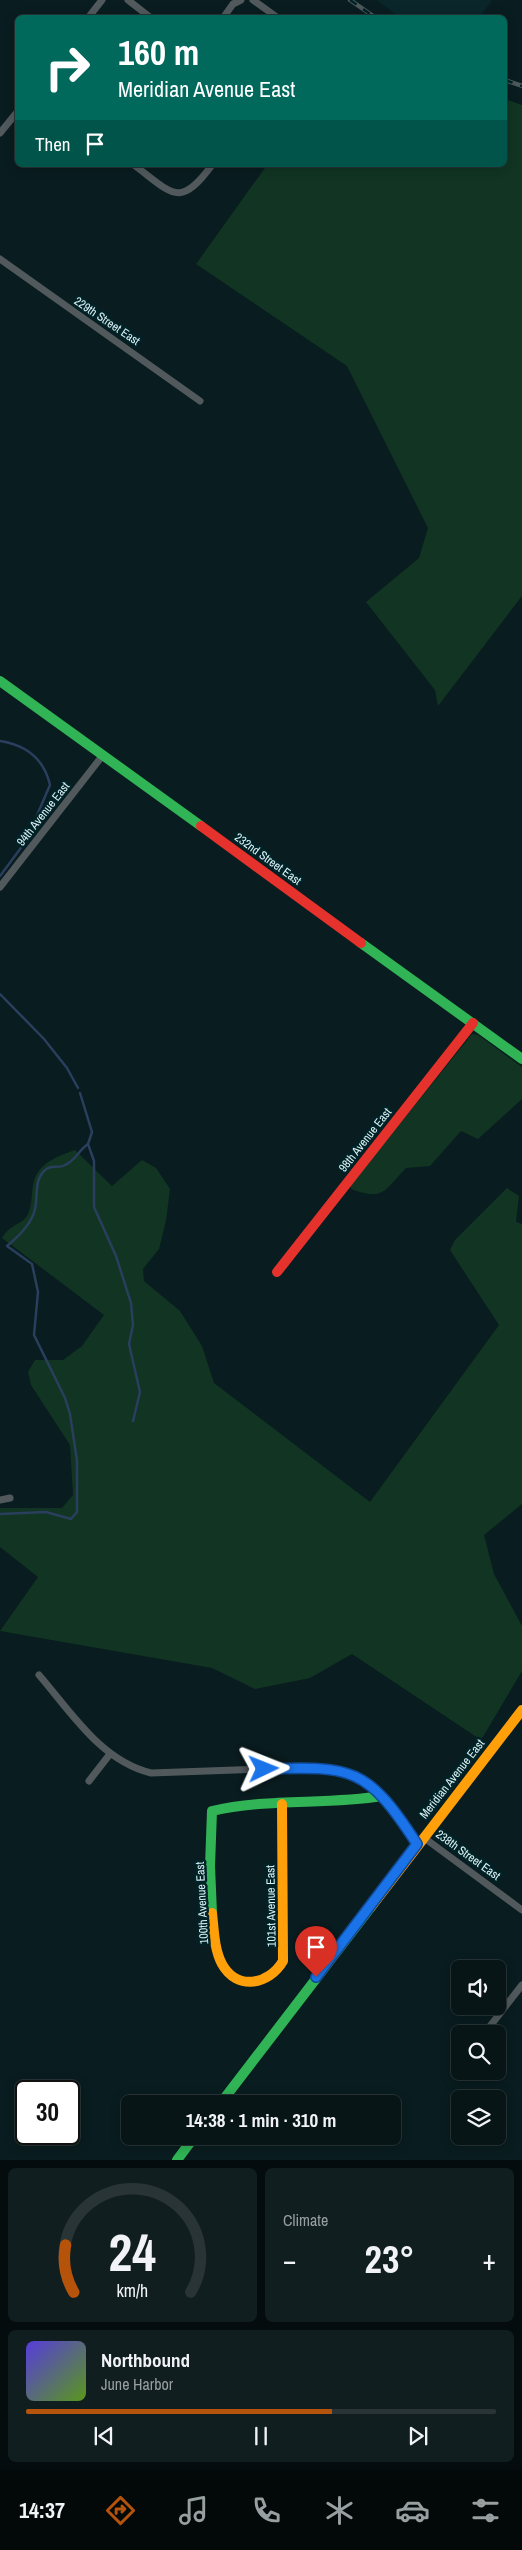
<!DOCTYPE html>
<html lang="en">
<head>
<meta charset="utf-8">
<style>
	:root { --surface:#071517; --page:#101e20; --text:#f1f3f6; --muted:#989fa1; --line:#283436; --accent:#b45309 }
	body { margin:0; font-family:"Archivo Narrow",sans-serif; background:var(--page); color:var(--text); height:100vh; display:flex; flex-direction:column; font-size:19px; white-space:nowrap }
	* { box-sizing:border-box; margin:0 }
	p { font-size:16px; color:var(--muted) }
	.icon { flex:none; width:28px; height:28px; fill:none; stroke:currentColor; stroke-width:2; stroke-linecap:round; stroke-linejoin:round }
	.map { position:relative; height:2160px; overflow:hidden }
	.panel { display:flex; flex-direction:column; gap:8px; padding:8px; background:#040c0d; flex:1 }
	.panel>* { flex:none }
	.top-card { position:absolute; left:15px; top:15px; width:492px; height:152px; border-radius:8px; box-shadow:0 2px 12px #0003,0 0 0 1px var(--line); background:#00695c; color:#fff; overflow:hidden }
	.fabs { position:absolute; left:451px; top:1960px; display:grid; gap:10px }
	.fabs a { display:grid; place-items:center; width:55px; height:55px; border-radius:8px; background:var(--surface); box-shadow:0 2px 12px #0003,0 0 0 1px var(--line); font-size:25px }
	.speed { position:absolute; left:15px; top:2080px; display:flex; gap:10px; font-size:25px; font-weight:700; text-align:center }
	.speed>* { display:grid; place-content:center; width:65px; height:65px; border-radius:50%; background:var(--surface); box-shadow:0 2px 12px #0003,0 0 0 1px var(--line); line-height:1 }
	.speed .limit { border:2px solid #111; border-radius:8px; background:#fff; color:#111 }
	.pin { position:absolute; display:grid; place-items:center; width:42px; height:42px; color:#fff; margin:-51px -21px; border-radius:50% 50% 50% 0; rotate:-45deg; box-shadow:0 0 5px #0007 }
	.pin .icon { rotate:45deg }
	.me { position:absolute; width:55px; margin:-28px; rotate:88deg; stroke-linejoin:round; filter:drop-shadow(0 0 4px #0008) }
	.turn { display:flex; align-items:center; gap:18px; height:105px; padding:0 20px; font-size:22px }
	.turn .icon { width:65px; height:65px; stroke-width:2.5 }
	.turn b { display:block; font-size:35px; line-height:42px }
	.then { display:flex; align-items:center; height:48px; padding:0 20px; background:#0003; gap:10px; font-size:19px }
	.big { font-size:38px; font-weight:700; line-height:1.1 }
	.panel .card { flex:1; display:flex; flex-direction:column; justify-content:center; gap:8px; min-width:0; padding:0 18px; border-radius:8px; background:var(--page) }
	.panel .dial { align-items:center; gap:0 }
	.dial svg { height:130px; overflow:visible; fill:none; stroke:var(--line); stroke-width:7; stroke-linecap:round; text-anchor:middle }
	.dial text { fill:var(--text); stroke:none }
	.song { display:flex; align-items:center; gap:15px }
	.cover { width:60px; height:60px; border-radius:8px; background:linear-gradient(135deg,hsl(250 70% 55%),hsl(90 70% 35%)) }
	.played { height:5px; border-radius:2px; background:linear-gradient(90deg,var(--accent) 65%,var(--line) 65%) }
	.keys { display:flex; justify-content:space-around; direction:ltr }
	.heat { display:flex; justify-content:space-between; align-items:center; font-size:28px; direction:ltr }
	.panel .tiles { flex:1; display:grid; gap:8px; grid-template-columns:1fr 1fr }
	.card:last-child { grid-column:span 2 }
	.trip { position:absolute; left:121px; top:2095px; width:280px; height:50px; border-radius:8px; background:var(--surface); box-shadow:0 2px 12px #0003,0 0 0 1px var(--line); font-weight:700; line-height:50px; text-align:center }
	.tabs { display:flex; height:80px; justify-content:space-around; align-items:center; background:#030809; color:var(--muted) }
	.tabs .icon { width:35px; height:35px }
	.tabs .current { color:var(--accent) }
	.tabs b { font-size:22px; color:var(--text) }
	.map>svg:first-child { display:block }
	.built { fill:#0a262b }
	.green { fill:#113522 }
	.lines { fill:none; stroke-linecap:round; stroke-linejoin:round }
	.stream { stroke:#2a3e5d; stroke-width:2.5 }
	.street { stroke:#51595d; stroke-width:7 }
	.fast { stroke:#30b455; stroke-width:10 }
	.slow { stroke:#ff9f0a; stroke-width:10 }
	.jam { stroke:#e5322d; stroke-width:10 }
	.rail-casing { stroke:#4c585a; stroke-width:4.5 }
	.rail { stroke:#002328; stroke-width:2.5; stroke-dasharray:8; stroke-linecap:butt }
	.route-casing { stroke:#114b97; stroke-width:12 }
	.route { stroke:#1a73e8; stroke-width:9 }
	.labels { text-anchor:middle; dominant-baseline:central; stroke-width:5; stroke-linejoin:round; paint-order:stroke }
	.street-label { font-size:12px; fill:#dcf3f7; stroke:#002328 }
</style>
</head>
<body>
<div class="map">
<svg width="522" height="2160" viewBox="0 0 522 2160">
	<rect width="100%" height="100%" fill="#091c1f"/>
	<path class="built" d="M 377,0 L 492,0 L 480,17 L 400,18 Z"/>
	<path class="green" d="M 505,99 L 522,105 L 522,596 L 438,706 L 435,690 L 366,602 L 419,558 L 428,528 L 347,366 L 196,264 L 267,165 L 505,165 Z
		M 472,1034 L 478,1035 L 522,1067 L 522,1099 L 478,1139 L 461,1131 L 430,1166 L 406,1168 C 384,1191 384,1201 351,1189 L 351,1185 Z
		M 75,1150 L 112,1186 L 142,1160 L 156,1168 L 170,1189 L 166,1221 L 159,1249 L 143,1269 L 144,1281 L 180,1311 L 202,1346 L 214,1383 L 370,1502 L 499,1325 L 450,1250 L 455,1240 L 507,1188 L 519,1196 L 516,1222 L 522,1224 L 522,1504 L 484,1535 L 494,1574 L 522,1626 L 522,1671 L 481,1740 L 352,1654 L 310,1678 L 255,1689 L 212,1668 L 0,1631 L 38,1577 L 0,1547 L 0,1508 L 62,1508 L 73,1495 L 70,1445 L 31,1385 L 28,1372 L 35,1360 L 63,1360 L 82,1346 L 104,1315 L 2,1238 C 9,1225 21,1225 27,1216 C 34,1203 30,1190 35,1178 C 42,1161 59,1156 75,1150 Z"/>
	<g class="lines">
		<path class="stream" d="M 0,741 C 26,745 44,759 50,785 L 26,841 L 0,876
			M 0,994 L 44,1039 L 67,1068 L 78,1088
			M 80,1093 L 92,1132 L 88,1144 L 94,1161 L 94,1207 L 116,1256 L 131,1303 L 133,1325 L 129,1344 L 140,1392 L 133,1421
			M 0,1514 L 46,1512 L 71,1519 L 77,1512 L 77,1461 L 70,1414 L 65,1398 L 34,1335 L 38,1292 L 32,1264 L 7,1246 C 18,1237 32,1223 35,1209 C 38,1197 34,1181 44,1171 C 50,1164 58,1169 65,1165 C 75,1161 79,1150 88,1144"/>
		<path class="street" d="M 128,0 L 151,18
			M 253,0 L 278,18
			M 88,18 L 102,0
			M 223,18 L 233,4 L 241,0
			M 0,133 L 18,111
			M 134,165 C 172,193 179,210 212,165
			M 0,259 L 200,401
			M 0,887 L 103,755
			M 0,1500 L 10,1498
			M 39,1675 C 71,1712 101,1761 151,1773 L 320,1767 C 371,1773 391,1804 417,1844
			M 89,1781 L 110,1754
			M 423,1837 L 522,1910
			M 484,2034 L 522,1985"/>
		<path class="fast" d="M 0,681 L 201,826
			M 361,943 L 522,1059
			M 212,1913 L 210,1866 L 212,1811 C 267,1798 326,1805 382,1796
			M 220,2104 L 371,1907
			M 177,2160 L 195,2136"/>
		<path class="slow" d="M 371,1907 L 522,1710
			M 212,1913 C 214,1930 214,1949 222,1964 C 237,1991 269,1985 283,1961 L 282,1804"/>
		<path class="jam" d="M 201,826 L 361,943
			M 277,1272 L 473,1023"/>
		<g class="rail-casing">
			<path id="rail" d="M 350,0 L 376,18
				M 505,80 L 522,86"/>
		</g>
		<use href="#rail" class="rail"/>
	</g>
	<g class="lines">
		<g class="route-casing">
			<path id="route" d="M 264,1769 C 353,1766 367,1767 417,1844 L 316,1977"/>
		</g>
		<use href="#route" class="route"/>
	</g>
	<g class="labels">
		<g class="street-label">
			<text transform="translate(107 321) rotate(34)">229th Street East</text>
			<text transform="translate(43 814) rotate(-52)">94th Avenue East</text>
			<text transform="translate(268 859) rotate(36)">232nd Street East</text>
			<text transform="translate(365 1140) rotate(-52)">98th Avenue East</text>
			<text transform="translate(452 1779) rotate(-52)">Meridian Avenue East</text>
			<text transform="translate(468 1855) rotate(36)">238th Street East</text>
			<text transform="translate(202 1903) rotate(-93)">100th Avenue East</text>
			<text transform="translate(271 1906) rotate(-91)">101st Avenue East</text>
		</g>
	</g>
</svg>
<div class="fabs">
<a><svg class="icon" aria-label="sound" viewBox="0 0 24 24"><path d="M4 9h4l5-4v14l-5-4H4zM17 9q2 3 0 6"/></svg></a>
<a><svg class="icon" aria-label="search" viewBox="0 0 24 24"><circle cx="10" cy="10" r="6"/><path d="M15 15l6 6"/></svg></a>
<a><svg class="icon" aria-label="layers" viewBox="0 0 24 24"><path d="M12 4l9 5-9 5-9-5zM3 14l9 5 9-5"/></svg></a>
</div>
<div class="speed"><div class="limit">30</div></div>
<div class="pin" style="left:316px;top:1977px;background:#d93025"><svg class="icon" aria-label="arrive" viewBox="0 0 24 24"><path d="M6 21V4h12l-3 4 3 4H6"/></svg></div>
<svg class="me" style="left:264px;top:1769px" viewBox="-20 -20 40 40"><path d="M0-17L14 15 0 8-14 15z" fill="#1a73e8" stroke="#fff" stroke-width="4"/></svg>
<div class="trip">14:38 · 1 min · 310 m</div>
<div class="top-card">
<div class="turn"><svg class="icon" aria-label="right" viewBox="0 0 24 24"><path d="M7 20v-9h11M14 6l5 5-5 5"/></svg><div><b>160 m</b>Meridian Avenue East</div></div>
<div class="then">Then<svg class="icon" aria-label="arrive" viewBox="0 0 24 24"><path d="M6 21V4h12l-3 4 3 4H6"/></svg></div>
</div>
</div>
<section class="panel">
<div class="tiles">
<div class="card dial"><svg viewBox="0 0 100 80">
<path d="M14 69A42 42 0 1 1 86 69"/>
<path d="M14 69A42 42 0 0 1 9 40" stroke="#b45309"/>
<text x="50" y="56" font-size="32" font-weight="700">24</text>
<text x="50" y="72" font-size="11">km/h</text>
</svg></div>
<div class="card"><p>Climate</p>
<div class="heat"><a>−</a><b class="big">23°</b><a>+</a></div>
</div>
<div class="card">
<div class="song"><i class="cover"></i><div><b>Northbound</b><p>June Harbor</p></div></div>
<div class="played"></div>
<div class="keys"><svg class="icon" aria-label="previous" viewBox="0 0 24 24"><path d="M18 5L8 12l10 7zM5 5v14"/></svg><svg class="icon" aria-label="pause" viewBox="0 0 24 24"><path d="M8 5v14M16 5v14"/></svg><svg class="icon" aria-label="next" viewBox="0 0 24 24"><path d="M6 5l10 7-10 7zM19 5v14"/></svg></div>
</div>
</div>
</section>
<nav class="tabs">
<b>14:37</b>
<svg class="icon current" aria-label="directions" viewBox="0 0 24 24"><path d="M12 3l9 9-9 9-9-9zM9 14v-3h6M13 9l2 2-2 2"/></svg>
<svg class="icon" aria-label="music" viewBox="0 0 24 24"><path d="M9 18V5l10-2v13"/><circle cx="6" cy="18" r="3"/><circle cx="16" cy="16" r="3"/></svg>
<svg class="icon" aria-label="phone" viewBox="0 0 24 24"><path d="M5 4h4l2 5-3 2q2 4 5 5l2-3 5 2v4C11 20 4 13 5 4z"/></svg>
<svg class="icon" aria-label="climate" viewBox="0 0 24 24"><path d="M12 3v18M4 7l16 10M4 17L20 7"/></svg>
<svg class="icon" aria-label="car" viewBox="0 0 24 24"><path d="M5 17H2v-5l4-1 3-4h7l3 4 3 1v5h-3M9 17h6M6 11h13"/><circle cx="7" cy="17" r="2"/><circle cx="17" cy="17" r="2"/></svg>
<svg class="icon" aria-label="filters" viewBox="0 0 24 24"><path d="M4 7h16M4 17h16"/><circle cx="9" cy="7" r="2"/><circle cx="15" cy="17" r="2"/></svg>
</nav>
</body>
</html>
